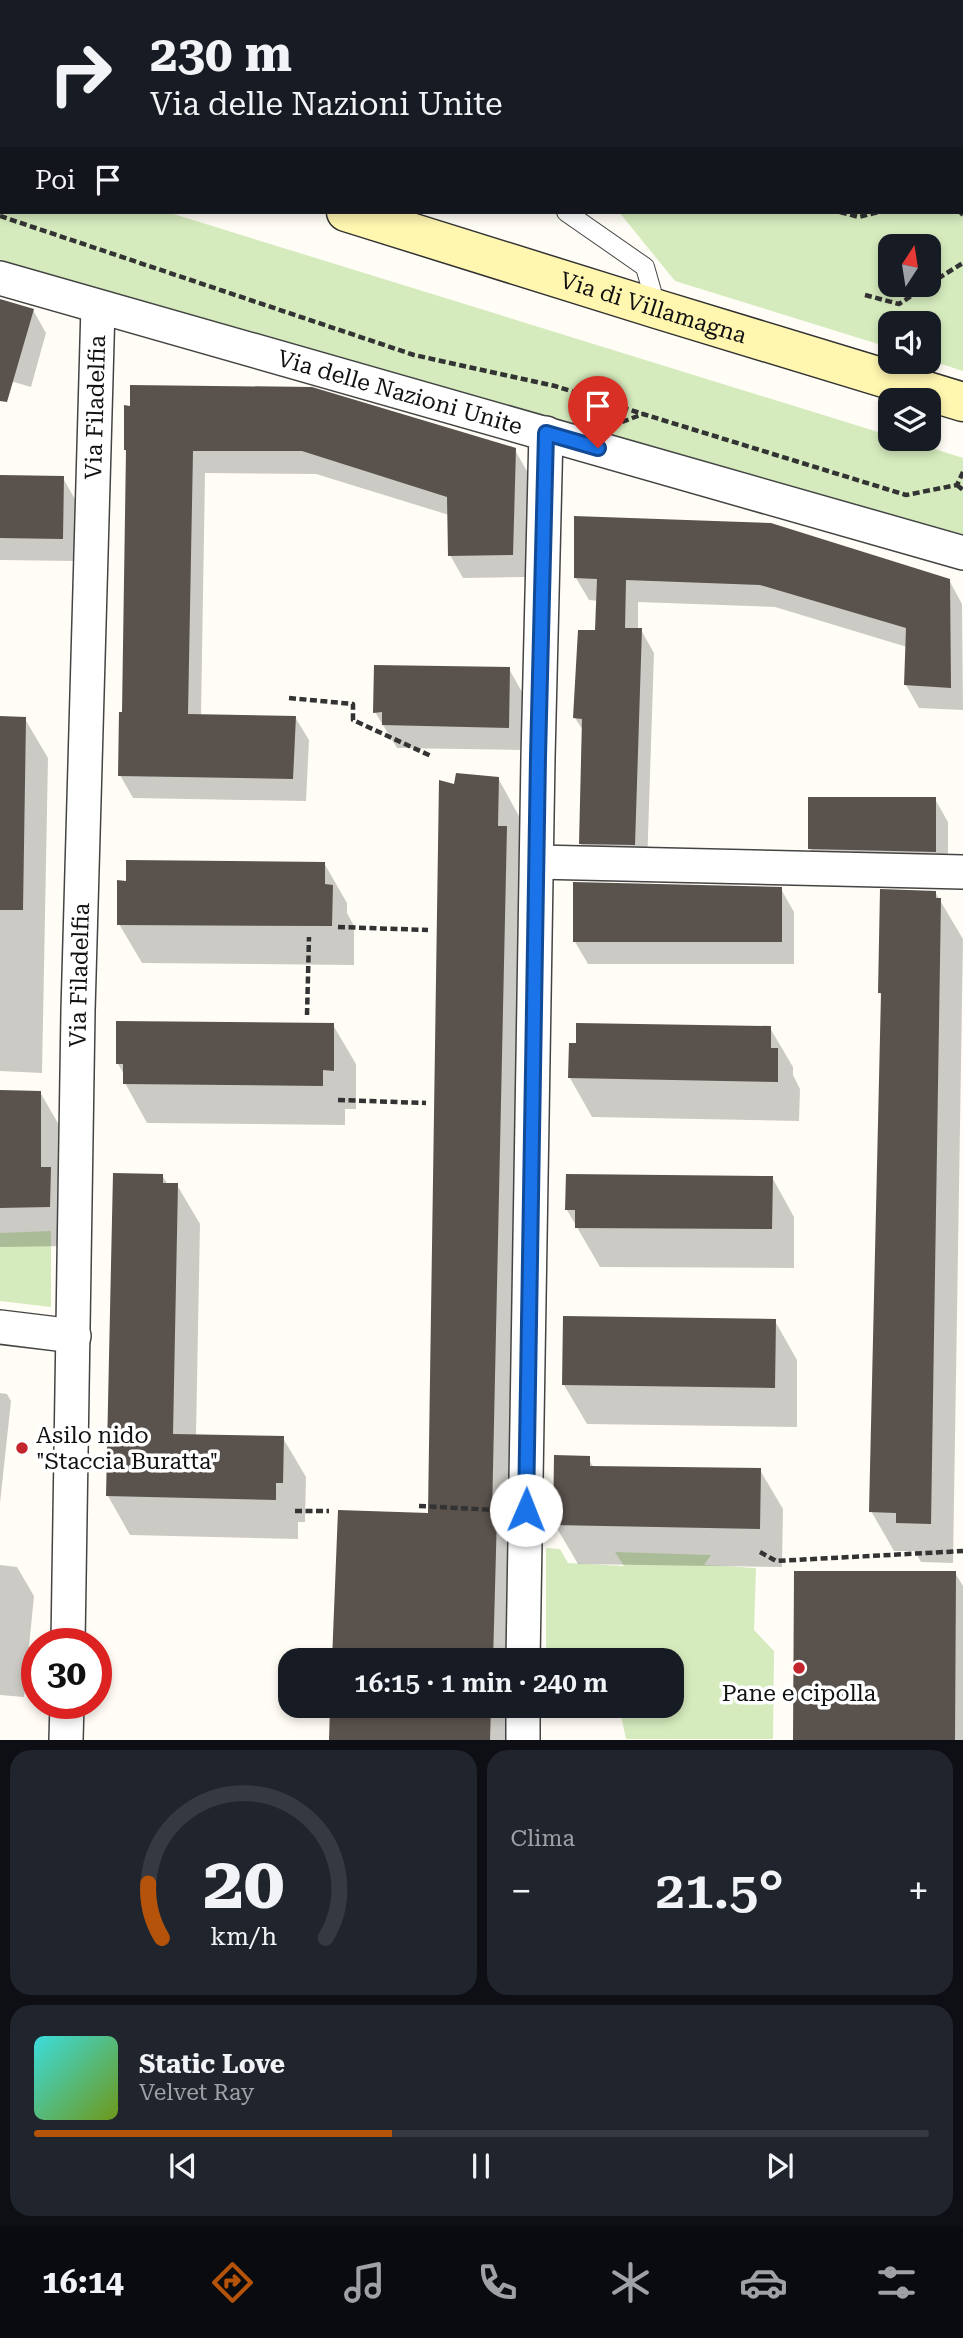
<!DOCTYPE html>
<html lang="it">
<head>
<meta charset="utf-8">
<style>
	:root { --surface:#171b24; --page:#20242c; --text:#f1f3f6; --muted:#9ea1a6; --line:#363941; --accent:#b45309 }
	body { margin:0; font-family:"Roboto Serif",serif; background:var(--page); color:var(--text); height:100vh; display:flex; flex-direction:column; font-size:26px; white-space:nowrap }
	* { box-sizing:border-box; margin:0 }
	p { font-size:23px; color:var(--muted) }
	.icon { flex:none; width:38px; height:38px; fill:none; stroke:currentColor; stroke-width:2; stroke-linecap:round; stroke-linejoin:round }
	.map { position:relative; height:1740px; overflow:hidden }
	.sheet { display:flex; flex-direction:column; gap:10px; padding:10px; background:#0d0f14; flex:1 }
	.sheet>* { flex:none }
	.hud { position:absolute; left:0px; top:0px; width:964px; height:214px; box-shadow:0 4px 10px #0003; background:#171b24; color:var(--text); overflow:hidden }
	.needle { width:46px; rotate:12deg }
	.buttons { position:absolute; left:878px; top:234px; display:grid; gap:14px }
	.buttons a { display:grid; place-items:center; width:63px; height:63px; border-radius:14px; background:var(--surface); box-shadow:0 4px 10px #0003; font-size:35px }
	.speed { position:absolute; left:21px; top:1628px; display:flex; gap:14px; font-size:35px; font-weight:700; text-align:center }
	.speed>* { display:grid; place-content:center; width:91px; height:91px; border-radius:50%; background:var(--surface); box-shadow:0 4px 10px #0003; line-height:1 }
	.speed .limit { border:10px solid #d22; background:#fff; color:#111 }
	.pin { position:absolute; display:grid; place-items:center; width:60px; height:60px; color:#fff; margin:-72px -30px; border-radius:50% 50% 50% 0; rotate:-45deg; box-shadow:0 0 7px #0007 }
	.pin .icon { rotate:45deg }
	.me { position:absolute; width:77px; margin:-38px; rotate:1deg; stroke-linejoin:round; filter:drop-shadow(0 0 5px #0008) }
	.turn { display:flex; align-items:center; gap:24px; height:147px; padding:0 35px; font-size:32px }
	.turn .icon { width:91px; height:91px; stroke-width:2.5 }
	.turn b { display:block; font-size:49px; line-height:60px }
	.then { display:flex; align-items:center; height:66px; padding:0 35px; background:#0003; gap:14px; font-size:26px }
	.big { font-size:52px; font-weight:600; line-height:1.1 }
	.sheet .card { flex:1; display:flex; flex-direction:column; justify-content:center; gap:10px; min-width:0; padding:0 24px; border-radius:21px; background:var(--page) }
	.sheet .dial { align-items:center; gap:0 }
	.dial svg { height:182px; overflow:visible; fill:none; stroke:var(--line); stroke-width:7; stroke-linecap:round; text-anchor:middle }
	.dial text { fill:var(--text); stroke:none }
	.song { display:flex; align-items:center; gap:21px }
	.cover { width:84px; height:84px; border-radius:10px; background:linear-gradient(135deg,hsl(180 70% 55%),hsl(80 70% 35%)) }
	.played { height:7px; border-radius:4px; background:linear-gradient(90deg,var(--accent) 40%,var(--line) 40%) }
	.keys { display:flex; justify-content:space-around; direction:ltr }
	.heat { display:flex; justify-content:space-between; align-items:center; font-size:38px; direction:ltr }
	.sheet .tiles { flex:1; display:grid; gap:10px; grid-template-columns:1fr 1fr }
	.card:last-child { grid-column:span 2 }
	.trip { position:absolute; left:278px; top:1648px; width:406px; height:70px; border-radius:21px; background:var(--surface); box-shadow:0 4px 10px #0003; font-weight:600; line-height:70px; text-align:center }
	.dock { display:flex; height:112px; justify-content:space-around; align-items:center; background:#090b0e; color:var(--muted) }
	.dock .icon { width:49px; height:49px }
	.dock .selected { color:var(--accent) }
	.dock b { font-size:32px; color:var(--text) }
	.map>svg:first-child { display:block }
	.green { fill:#d5ebbd; fill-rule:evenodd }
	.shadow { fill:#0003 }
	.building { fill:#5a524d }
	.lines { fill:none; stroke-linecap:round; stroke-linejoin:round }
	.lane-casing { stroke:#444; stroke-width:20 }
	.street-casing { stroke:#444; stroke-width:36 }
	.secondary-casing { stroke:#333; stroke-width:41 }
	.path { stroke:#333; stroke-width:4.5; stroke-dasharray:7 3.5; stroke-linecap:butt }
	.lane { stroke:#fff; stroke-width:18 }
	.street { stroke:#fff; stroke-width:33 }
	.secondary { stroke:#fff6b0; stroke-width:38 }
	.route-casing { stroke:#114b97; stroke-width:18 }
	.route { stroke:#1a73e8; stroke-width:12 }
	.poi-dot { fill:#c4262e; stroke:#fff; stroke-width:2.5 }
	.labels { text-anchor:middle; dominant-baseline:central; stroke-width:7; stroke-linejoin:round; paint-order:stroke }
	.street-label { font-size:23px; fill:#111; stroke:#fff }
	.poi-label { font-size:23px; fill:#111; stroke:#fff; text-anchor:start }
</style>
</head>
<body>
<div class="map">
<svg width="963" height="1740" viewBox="0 0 963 1740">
	<rect width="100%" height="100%" fill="#fffdf5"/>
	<path class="green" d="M 676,0 L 963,0 L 963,371 L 929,360 L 929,324 L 891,324 L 891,348 L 675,281 L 619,212 L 962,212 L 962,2 L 675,2 ZM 891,247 L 929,247 L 929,285 L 891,285 Z
		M 0,160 L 2,161 L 2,212 L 167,212 L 891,436 L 891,439 L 903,439 L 963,458 L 963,537 L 0,264 Z
		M 51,1231 L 51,1307 L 0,1301 L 0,1233 Z
		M 546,1548 L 560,1549 L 568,1563 L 624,1566 L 615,1552 L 711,1555 L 704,1565 L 756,1568 L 754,1630 L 774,1651 L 773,1739 L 626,1739 L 619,1706 L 672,1706 L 672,1661 L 609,1661 L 608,1655 L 546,1656 Z"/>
	<path class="shadow" d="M 0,301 L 33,310 L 46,333 L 31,387 L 0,378 Z
		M 125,450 L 515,450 L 528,473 L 525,577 L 463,578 L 450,555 L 449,515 L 316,474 L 205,473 L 201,716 L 295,717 L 309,740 L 306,801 L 133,798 L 120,775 L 123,714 L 128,454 Z
		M 0,477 L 63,478 L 76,501 L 76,561 L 0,560 Z
		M 576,578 L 949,580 L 962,604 L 963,710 L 919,708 L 906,685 L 907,647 L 775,607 L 638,602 L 638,630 L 641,630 L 654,653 L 647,867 L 594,866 L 580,843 L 584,732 L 575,718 L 597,632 L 598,601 L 589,600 Z
		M 509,669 L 522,692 L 521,750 L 397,748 L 375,712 Z
		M 0,718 L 25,719 L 48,758 L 42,1073 L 0,1071 Z
		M 498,778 L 520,818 L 516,1661 L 334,1661 L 430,1515 L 456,786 Z
		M 935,799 L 948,822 L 948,874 L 823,872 L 810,849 Z
		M 324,863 L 347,903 L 347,913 L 354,926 L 354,965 L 142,963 L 119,924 Z
		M 781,889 L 794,912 L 794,964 L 588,964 L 575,942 Z
		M 935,892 L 963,939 L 953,1563 L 921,1562 L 915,1551 L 894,1551 L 871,1511 L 883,999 L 880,993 Z
		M 333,1025 L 356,1064 L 356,1109 L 345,1109 L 345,1125 L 147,1123 L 125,1083 L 125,1076 L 118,1064 Z
		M 770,1028 L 793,1067 L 793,1075 L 800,1089 L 799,1121 L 592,1117 L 570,1078 Z
		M 0,1091 L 40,1092 L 63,1132 L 72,1246 L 0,1247 Z
		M 162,1175 L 168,1185 L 177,1185 L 200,1224 L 196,1436 L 283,1438 L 306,1477 L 305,1522 L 298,1522 L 298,1539 L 130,1535 L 108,1496 Z
		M 772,1177 L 794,1217 L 794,1268 L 600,1267 L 567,1210 Z
		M 775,1321 L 797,1360 L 797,1427 L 587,1424 L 564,1385 Z
		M 0,1393 L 7,1394 L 11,1401 L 0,1503 Z
		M 588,1458 L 594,1468 L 760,1470 L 783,1509 L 782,1567 L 578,1564 L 555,1525 Z
		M 0,1565 L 17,1567 L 34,1596 L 24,1697 L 0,1695 Z
		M 955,1573 L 963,1586 L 963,1740 L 796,1740 Z
		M 332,1706 L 514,1706 L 513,1740 L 330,1740 Z"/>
	<path class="building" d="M 0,299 L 34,309 L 7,402 L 0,401 Z
		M 130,385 L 312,387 L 516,448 L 513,555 L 448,556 L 447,497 L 302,451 L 193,451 L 188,714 L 296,716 L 293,779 L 118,776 L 119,712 L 122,712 L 126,450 L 124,450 L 124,405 L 130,406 Z
		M 0,475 L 64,476 L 63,539 L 0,538 Z
		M 574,516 L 771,523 L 950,579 L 951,688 L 904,685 L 906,628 L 760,585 L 626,580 L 625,628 L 642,628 L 635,845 L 579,844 L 582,719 L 573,718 L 578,630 L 595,630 L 597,579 L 574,578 Z
		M 374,665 L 510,667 L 509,728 L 382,725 L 382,712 L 373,713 Z
		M 0,716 L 26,717 L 23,910 L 0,910 Z
		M 456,773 L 499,777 L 498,826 L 507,826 L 492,1515 L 497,1515 L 493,1661 L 332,1661 L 338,1510 L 428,1513 L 439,780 L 454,784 Z
		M 808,797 L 936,797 L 936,852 L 808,849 Z
		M 126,860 L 325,862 L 325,884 L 333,885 L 332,926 L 117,925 L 117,880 L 126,881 Z
		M 573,882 L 782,887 L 782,942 L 573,942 Z
		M 880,889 L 936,891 L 936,898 L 941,898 L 931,1524 L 896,1523 L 896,1513 L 869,1512 L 881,993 L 878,993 Z
		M 116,1021 L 334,1023 L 334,1071 L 323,1070 L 323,1086 L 123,1084 L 123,1064 L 116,1064 Z
		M 576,1023 L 771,1026 L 771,1048 L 778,1048 L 778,1082 L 568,1078 L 569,1043 L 576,1043 Z
		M 0,1090 L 41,1091 L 41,1167 L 51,1167 L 50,1207 L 0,1208 Z
		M 113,1173 L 163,1174 L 163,1183 L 178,1183 L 173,1434 L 284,1436 L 283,1483 L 276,1483 L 276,1500 L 106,1496 Z
		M 566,1174 L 773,1176 L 772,1229 L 575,1228 L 575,1210 L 565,1210 Z
		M 563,1316 L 776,1319 L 775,1388 L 562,1385 Z
		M 554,1455 L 590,1456 L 590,1466 L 761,1468 L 760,1529 L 553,1525 Z
		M 794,1571 L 956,1571 L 955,1740 L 793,1740 Z
		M 330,1706 L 491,1706 L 490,1740 L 329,1740 Z"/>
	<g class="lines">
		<g class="lane-casing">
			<path id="lane" d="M 935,0 L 939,2
				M 161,2 L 161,0
				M 482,2 L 483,0
				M 962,13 L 963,14
				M 0,30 L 2,30
				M 566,212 L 645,267 L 657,309"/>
		</g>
		<g class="street-casing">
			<g id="street">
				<path id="s1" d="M 0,278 L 963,553"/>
				<path d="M 537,862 L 963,872"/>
				<path d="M 0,1327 L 74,1336"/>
				<path id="s2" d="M 68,1643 L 78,1011 L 98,307"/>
				<path d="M 523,1661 L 538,757 L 546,433"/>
				<path d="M 66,1740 L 67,1703"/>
				<path d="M 523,1740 L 523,1706"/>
			</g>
		</g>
		<g class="secondary-casing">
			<g id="secondary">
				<path d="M 0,103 L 2,104"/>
				<path id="s3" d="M 346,212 L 657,309 L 963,402"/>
			</g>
		</g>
		<path class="path" d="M 840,212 L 859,217 L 878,212
			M 960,212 L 963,215
			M 0,216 L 414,355 L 555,386 L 643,414
			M 929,284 L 963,263
			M 865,295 L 899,304 L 928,285
			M 622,422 L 643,414 L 906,495 L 957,485 L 963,472
			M 957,485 L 963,490
			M 289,698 L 353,704 L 353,720 L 431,756
			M 338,927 L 428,930
			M 307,1015 L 309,937
			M 338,1100 L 426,1103
			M 419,1506 L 495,1510
			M 295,1511 L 329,1511
			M 760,1552 L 776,1561 L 963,1551"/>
		<use href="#lane" class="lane"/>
		<use href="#street" class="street"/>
		<use href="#secondary" class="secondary"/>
	</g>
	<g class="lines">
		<g class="route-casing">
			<path id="route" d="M 526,1510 L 538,757 L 546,433 L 598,448"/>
		</g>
		<use href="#route" class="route"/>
	</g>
	<g class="poi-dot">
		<circle cx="22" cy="1448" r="7"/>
		<circle cx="799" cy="1668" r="7"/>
	</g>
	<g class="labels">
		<g class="street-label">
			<text stroke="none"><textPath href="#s3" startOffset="322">Via di Villamagna</textPath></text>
			<text stroke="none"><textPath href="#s1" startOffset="416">Via delle Nazioni Unite</textPath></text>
			<text stroke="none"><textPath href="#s2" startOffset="1236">Via Filadelfia</textPath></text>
			<text stroke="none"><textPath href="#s2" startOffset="668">Via Filadelfia</textPath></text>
		</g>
		<g class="poi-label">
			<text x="36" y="1435">Asilo nido<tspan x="36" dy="26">"Staccia Buratta"</tspan></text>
			<text x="799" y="1693" text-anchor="middle">Pane e cipolla</text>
		</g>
	</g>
</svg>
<div class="buttons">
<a><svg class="needle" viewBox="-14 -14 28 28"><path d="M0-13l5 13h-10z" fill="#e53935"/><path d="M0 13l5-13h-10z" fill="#9ea1a6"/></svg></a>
<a><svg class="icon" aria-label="sound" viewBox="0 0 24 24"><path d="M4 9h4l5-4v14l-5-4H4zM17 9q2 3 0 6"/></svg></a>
<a><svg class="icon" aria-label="layers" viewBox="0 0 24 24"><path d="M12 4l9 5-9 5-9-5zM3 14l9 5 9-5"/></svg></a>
</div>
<div class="speed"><div class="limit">30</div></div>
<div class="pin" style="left:598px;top:448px;background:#d93025"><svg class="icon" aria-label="arrive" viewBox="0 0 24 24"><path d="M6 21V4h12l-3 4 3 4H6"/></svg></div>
<svg class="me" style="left:526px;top:1510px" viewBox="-20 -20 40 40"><circle r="19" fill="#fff"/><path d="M0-13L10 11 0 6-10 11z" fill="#1a73e8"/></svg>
<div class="trip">16:15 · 1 min · 240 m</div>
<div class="hud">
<div class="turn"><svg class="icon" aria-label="right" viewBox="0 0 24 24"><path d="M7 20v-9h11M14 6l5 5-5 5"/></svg><div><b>230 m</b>Via delle Nazioni Unite</div></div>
<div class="then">Poi<svg class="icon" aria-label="arrive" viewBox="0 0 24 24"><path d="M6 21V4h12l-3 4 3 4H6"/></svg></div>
</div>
</div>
<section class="sheet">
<div class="tiles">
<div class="card dial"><svg viewBox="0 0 100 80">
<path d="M14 69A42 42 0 1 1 86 69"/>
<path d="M14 69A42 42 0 0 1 8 45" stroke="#b45309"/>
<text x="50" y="56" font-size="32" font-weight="700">20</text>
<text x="50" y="72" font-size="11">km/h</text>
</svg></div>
<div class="card"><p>Clima</p>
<div class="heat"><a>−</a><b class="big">21.5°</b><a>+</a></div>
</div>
<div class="card">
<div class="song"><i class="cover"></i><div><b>Static Love</b><p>Velvet Ray</p></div></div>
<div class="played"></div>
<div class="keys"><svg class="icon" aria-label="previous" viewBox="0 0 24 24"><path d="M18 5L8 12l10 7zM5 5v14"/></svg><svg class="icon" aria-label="pause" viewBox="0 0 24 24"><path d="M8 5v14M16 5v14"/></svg><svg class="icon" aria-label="next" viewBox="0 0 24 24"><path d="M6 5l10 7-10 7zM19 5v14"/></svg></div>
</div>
</div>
</section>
<nav class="dock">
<b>16:14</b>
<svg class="icon selected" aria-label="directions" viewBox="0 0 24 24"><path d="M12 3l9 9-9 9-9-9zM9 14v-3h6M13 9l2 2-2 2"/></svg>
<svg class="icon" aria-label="music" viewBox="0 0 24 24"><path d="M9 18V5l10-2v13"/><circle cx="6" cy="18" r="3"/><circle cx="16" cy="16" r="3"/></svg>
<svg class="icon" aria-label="phone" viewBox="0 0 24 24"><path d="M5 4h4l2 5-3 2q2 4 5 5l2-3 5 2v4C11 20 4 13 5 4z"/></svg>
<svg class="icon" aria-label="climate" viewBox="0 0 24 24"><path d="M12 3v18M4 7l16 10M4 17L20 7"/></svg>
<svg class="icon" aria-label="car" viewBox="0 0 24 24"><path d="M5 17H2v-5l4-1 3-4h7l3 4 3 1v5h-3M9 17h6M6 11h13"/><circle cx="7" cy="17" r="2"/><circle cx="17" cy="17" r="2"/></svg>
<svg class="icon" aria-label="filters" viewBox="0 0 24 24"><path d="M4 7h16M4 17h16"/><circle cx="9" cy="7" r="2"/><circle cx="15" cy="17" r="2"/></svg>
</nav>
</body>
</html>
